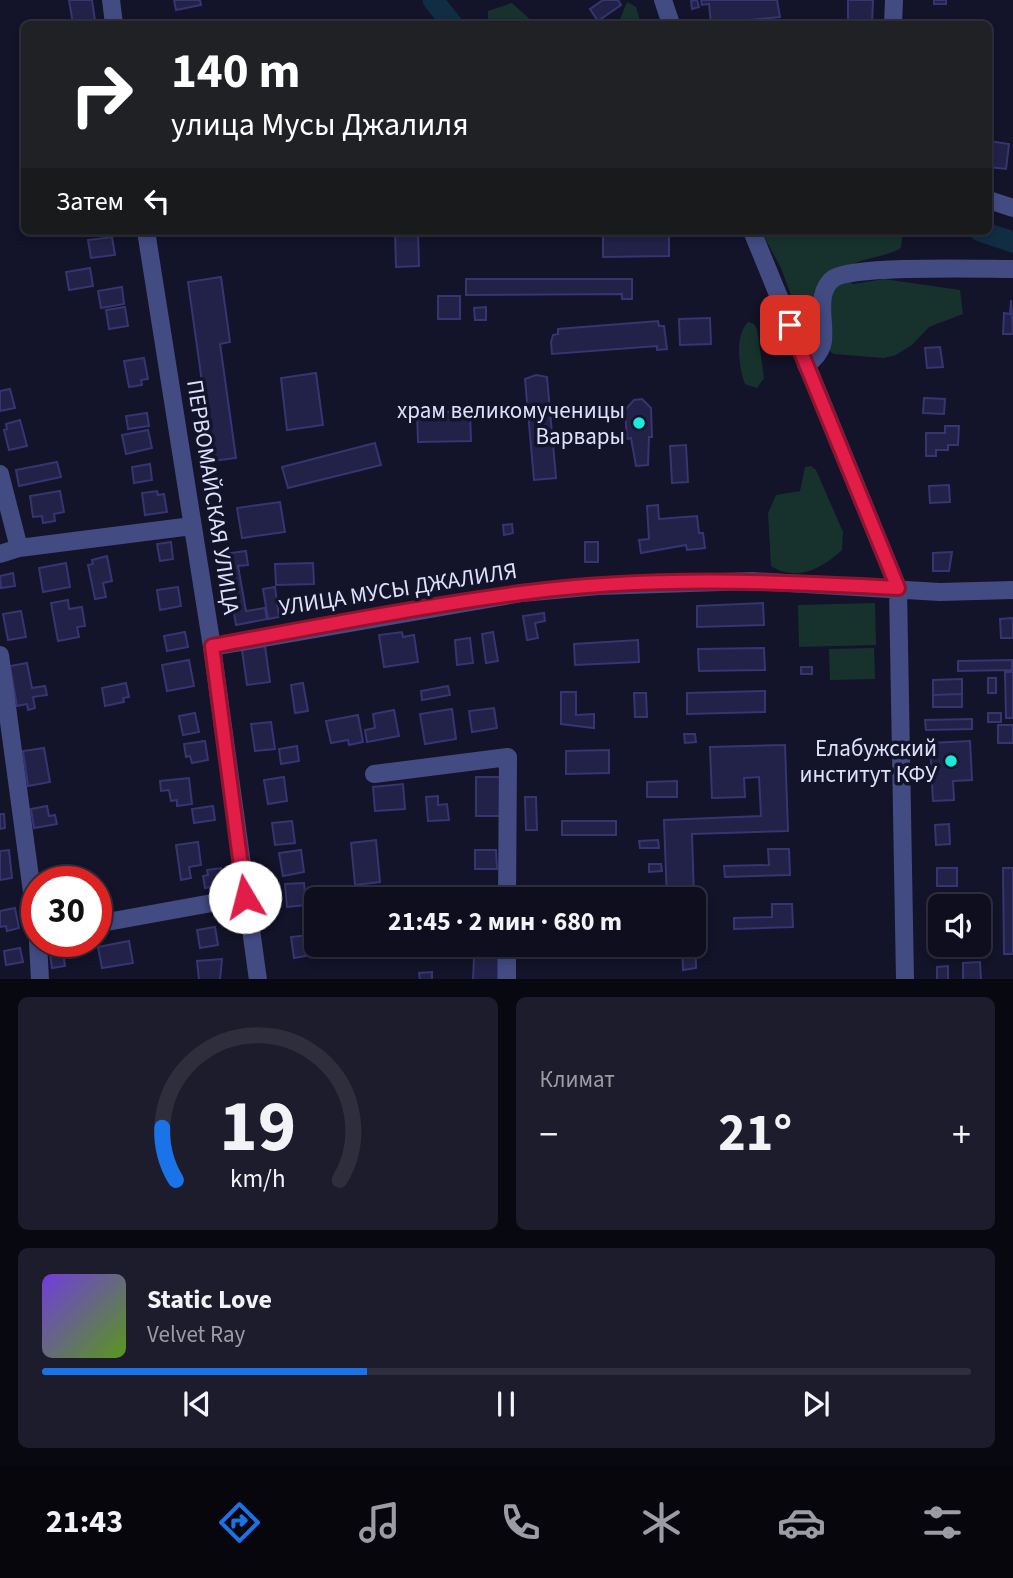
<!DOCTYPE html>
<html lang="ru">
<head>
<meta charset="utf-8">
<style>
	:root { --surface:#0e0e1f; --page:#1c1c2c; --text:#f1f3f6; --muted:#9b9ca4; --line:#2e2e3d; --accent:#1a73e8 }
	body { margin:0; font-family:"Source Sans 3",sans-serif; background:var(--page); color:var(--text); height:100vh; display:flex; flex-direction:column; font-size:26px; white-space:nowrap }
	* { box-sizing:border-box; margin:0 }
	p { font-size:23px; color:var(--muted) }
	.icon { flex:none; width:38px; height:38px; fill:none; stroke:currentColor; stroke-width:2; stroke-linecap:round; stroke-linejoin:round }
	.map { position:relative; height:979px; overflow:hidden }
	.panel { display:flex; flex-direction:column; gap:18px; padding:18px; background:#080811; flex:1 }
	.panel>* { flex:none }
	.guide { position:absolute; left:21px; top:21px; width:971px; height:214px; border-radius:10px; box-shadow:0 4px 10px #0003,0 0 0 2px var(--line); background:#202124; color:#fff; overflow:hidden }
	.tools { position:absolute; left:928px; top:894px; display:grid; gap:14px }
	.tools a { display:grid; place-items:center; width:63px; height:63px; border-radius:10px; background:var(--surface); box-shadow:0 4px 10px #0003,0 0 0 2px var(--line); font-size:35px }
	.speed { position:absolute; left:21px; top:866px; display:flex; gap:14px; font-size:35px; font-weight:700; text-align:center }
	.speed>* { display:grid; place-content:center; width:91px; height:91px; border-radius:50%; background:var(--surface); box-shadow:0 4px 10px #0003,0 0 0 2px var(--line); line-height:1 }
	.speed .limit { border:10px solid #d22; background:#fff; color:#111 }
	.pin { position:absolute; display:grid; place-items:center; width:60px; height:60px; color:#fff; margin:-30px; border-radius:14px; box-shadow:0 4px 10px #0006 }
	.me { position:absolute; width:77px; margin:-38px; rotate:352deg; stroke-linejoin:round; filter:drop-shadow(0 0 5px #0008) }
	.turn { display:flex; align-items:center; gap:24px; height:147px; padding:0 35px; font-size:32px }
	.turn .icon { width:91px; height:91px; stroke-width:2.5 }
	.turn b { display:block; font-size:49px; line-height:60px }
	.then { display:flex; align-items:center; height:66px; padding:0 35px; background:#0003; gap:14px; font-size:26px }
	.big { font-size:52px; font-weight:700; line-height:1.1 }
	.panel .widget { flex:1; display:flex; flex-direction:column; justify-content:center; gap:10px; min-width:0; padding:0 24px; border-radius:10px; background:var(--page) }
	.panel .dial { align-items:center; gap:0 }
	.dial svg { height:182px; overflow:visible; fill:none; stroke:var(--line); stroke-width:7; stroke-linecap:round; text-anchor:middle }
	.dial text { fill:var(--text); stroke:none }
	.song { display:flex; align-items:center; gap:21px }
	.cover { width:84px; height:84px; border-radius:10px; background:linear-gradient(135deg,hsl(260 70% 55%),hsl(90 70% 35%)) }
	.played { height:7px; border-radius:4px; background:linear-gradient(90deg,var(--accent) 35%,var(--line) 35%) }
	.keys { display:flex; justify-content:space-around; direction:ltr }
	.heat { display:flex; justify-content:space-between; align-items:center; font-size:38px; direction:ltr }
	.panel .tiles { flex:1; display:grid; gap:18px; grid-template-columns:1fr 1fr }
	.widget:last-child { grid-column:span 2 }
	.trip { position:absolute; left:304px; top:887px; width:402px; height:70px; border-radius:10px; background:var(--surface); box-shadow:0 4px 10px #0003,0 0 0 2px var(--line); font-weight:700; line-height:70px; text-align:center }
	.menu { display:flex; height:112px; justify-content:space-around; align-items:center; background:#06060c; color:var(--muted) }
	.menu .icon { width:49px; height:49px }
	.menu .active { color:var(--accent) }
	.menu b { font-size:32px; color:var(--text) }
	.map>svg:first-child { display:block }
	.green { fill:#17322c }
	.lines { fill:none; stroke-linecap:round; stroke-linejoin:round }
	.river { stroke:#102d44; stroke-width:21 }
	.building { fill:#222148; stroke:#363572; stroke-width:2 }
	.minor { stroke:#424c83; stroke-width:18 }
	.route-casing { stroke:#92132f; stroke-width:18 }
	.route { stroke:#e11d48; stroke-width:12 }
	.poi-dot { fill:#1beada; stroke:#131329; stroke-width:2.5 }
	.labels { text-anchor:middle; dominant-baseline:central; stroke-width:7; stroke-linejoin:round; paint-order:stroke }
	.poi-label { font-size:23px; fill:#dee0fc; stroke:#131329; text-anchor:end }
	.street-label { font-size:23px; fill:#dee0fc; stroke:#131329 }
</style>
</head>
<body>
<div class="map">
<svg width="1013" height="980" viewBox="0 0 1013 980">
	<rect width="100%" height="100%" fill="#131329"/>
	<path class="green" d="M 627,2 L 636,7 L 641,24 L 618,24 Z
		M 512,3 L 535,24 L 488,24 L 488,11 Z
		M 761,231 L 903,231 L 901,248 C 883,259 861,256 844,270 L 848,280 L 853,284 L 884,279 L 960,290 L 963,314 L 929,327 L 912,345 L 896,355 L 884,358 L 834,354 L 811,340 L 804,330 L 781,268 Z
		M 748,322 L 754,324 L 757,329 L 764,378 L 757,388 L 745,384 C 739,368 734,336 748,322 Z
		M 811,466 L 816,470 L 843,532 L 842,550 C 822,569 796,582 771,566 L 768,513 L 776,495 L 800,491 L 805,467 Z
		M 875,603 L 876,645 L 799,647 L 798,605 Z
		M 874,648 L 875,679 L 830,680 L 829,649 Z"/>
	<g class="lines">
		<path class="river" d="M 433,0 L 452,24
			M 980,231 L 1013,242"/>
	</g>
	<path class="building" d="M 69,0 L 92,0 L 95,21 L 73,24 Z
		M 174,0 L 200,0 L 201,5 L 176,10 Z
		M 603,0 L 618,0 L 621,5 L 598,21 L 590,9 Z
		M 697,0 L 699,7 L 692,9 L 691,1 Z
		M 701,0 L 777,0 L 780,17 L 711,24 L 709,4 L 702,5 Z
		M 848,0 L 873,0 L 872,24 L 848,24 Z
		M 934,0 L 946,0 L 946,4 L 934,4 Z
		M 989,141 L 1009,144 L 1006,169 L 989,167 Z
		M 395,231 L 418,231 L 419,266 L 396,267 Z
		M 603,231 L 669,231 L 669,256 L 603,257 Z
		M 112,237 L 115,255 L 91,258 L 88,240 Z
		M 90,268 L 93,286 L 69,290 L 66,272 Z
		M 221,277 L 230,342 L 220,344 L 236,458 L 213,461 L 188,282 Z
		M 466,279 L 632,279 L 632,299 L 622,299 L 622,294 L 466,295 Z
		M 122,287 L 124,304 L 101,308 L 98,291 Z
		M 438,296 L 460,296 L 460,319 L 438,319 Z
		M 1011,300 L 1013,334 L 1003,334 L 1004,313 L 1010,314 Z
		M 125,307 L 128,326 L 109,329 L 106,310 Z
		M 486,307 L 486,320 L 475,320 L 474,308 Z
		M 710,318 L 711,344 L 680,345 L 679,319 Z
		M 658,321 L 659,326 L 664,326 L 667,349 L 657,350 L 657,346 L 552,354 L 551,342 L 553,335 L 558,334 L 558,329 Z
		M 940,347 L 943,367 L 927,368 L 925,348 Z
		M 144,358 L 148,379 L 141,380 L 142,385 L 129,387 L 124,361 Z
		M 316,373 L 323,425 L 287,430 L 281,378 Z
		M 536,375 L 547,377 L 556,478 L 534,480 L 525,379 Z
		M 10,389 L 15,408 L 0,411 L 0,391 Z
		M 924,398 L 945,399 L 944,414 L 923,413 Z
		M 642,399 L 651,408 L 652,437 L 649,437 L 648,465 L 636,466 L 631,438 L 627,439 L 625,410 L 634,400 Z
		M 470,411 L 471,441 L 418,442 L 417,413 Z
		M 147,413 L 149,426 L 128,429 L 126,416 Z
		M 20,420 L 27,446 L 9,450 L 4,430 L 7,429 L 6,424 Z
		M 945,426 L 959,426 L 958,445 L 948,445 L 948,450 L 936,450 L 936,456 L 926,456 L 926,433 L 945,433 Z
		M 148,430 L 152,448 L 126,454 L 122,435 Z
		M 375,443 L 381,465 L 288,488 L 282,467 Z
		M 686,445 L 688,482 L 672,483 L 670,446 Z
		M 57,462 L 61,477 L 19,486 L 16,470 Z
		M 150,464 L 152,480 L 134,483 L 132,467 Z
		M 949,485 L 950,502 L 930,503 L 929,486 Z
		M 60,491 L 64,512 L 54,514 L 55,521 L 43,523 L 42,516 L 33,517 L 30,496 Z
		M 157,491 L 158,495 L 164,494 L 167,512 L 145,515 L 142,493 Z
		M 280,502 L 285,532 L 242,538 L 237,508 Z
		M 658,505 L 659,519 L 697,516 L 699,533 L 703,533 L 705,548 L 687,550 L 686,545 L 641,553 L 639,540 L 649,539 L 647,506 Z
		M 512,524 L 513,533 L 504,535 L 503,525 Z
		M 171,542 L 173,559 L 160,561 L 157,544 Z
		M 585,542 L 598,542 L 598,562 L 585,562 Z
		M 246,551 L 248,565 L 238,566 L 246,611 L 265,608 L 267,619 L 236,625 L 224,554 Z
		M 952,552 L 949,571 L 933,571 L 933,553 Z
		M 107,556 L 112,581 L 103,583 L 106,597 L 95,599 L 88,565 L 93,564 L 92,560 Z
		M 66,563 L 70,587 L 43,592 L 39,568 Z
		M 313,563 L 314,584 L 276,585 L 275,564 Z
		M 13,573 L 15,586 L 1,588 L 0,576 Z
		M 178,587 L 181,606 L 160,610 L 157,590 Z
		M 275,587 L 279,617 L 268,619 L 263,589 Z
		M 68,600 L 69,609 L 82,607 L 85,626 L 77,627 L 79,637 L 58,641 L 51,603 Z
		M 763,603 L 764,625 L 697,627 L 697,606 Z
		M 21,611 L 26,637 L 8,640 L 3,614 Z
		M 544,613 L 545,621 L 535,623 L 538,638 L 527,640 L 523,616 Z
		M 1013,618 L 1013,638 L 1001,638 L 1000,619 Z
		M 185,632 L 188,647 L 167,651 L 164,636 Z
		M 402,632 L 403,637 L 414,635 L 418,662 L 384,667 L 379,635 Z
		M 493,632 L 498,661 L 486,663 L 482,634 Z
		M 470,638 L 473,663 L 457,665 L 455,640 Z
		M 638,640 L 639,662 L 575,665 L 574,644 Z
		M 265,646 L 270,682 L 247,685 L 242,650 Z
		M 764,648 L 765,670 L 699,671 L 698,649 Z
		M 189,660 L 194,686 L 167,691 L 162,665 Z
		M 1012,660 L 1012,670 L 958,671 L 958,661 Z
		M 27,663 L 32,688 L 45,686 L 47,695 L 33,697 L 35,708 L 28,710 L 27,704 L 17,706 L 10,666 Z
		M 801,667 L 812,667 L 812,674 L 801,674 Z
		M 1005,672 L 1013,672 L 1013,718 L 1006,718 Z
		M 988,678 L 996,678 L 996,693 L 988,693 Z
		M 962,679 L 962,694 L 933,695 L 933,680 Z
		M 126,683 L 129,697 L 123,698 L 124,702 L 105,706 L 102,688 Z
		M 303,683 L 308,711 L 295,713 L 291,685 Z
		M 448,686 L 450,695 L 422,700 L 421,691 Z
		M 765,691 L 765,712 L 687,714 L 687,693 Z
		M 561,692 L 576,692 L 576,715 L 594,714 L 594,728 L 561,724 Z
		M 634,693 L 646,693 L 647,717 L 635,717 Z
		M 962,694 L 962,707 L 933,707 L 933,695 Z
		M 494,708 L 497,728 L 472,732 L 469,711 Z
		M 452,709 L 456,739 L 425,744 L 420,714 Z
		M 394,710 L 399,736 L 367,742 L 365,730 L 375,728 L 373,714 Z
		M 195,713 L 199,732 L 183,735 L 179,716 Z
		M 988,713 L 1001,713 L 1001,722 L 988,722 Z
		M 358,715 L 363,742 L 349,745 L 348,740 L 331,743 L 326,721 Z
		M 972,719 L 972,729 L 926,730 L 925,720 Z
		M 271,722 L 275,749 L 255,751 L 251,724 Z
		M 998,725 L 1013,725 L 1013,743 L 998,743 Z
		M 684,734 L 695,734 L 696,742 L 685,743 Z
		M 205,741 L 208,760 L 192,763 L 190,756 L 186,757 L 184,744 Z
		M 970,741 L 972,780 L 953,781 L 954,800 L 933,801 L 930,743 Z
		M 785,745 L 788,831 L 692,834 L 694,899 L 667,900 L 664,820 L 761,816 L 759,777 L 744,778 L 745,797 L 712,798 L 710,747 Z
		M 297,746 L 299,761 L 281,764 L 279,749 Z
		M 44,748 L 50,782 L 28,786 L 23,751 Z
		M 609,750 L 609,773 L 566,774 L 566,751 Z
		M 284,777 L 287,801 L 268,804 L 264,780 Z
		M 476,777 L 501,777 L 501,816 L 476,816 Z
		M 189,778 L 192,804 L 177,806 L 177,800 L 171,801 L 169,790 L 161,791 L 160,781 Z
		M 677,781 L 677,797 L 647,797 L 647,782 Z
		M 403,784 L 405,809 L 375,811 L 373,787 Z
		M 438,796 L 438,805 L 447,804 L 449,820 L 428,821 L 426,797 Z
		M 525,797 L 536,797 L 537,830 L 526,830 Z
		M 47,806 L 49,816 L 55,815 L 57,824 L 34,828 L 31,809 Z
		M 213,806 L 215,820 L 194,823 L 192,809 Z
		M 0,814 L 4,814 L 5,828 L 0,829 Z
		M 292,821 L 295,843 L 275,845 L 272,823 Z
		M 562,821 L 616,821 L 616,835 L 562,835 Z
		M 949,824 L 950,844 L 936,845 L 935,825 Z
		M 376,840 L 380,882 L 355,885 L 351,843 Z
		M 658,840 L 659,848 L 640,848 L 639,841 Z
		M 198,842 L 201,865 L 189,867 L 191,878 L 181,880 L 176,845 Z
		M 768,849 L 789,849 L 790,875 L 725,877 L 724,866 L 769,865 Z
		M 9,850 L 12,878 L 0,880 L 0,851 Z
		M 301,850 L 304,872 L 283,876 L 279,853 Z
		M 475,850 L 496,850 L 497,869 L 475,869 Z
		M 649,864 L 661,864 L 662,871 L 649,872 Z
		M 221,868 L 225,889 L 211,892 L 210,887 L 205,888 L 203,876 L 208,875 L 207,870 Z
		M 937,868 L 957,868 L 957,886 L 937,886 Z
		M 1003,868 L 1013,868 L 1013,954 L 1004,954 Z
		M 304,883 L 306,905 L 287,907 L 285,884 Z
		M 106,890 L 109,906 L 96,909 L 96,892 Z
		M 443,898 L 490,898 L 443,900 Z
		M 772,904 L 792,904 L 793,927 L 734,929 L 734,918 L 772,917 Z
		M 15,908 L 19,928 L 7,931 L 6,926 L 0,927 L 0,911 Z
		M 695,924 L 696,968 L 683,970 L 682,945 L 695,945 Z
		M 215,927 L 218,945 L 200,948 L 197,930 Z
		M 935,931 L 940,931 L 940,943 L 936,943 Z
		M 308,935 L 311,955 L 294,958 L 291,937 Z
		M 129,941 L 133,963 L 102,968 L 98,947 Z
		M 62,945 L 65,966 L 52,968 L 49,947 Z
		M 945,945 L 959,945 L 959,952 L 945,952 Z
		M 20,948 L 23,962 L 6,965 L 4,951 Z
		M 474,957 L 498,957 L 498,980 L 473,980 Z
		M 222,959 L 220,980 L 199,980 L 197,961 Z
		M 980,962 L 981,980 L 963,980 L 963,963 Z
		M 948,966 L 948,980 L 937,980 L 937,967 Z
		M 432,972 L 432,980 L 420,980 L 419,973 Z"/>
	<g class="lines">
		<path class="minor" d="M 111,0 L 114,24
			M 663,0 L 671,24
			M 893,24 L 894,0
			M 989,200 L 1013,208
			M 146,231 L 212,647 L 258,980
			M 752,231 L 898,588 L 905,980
			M 806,365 C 835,346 818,323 823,296 C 824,290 828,282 834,278 C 857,265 980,269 1013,269
			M 0,474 L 19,548
			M 0,554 L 19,548 L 192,526
			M 212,647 L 522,593 L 598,586 L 752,581 L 940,592 L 1013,590
			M 0,655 L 37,929
			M 374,774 L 508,757 L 507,900
			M 96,924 L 245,897
			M 38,942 L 40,980
			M 507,980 L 507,945"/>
	</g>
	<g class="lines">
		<g class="route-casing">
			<path id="route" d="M 245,897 L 212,646 C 315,627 418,607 521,593 C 646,576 773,581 898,588 L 790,325"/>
		</g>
		<use href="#route" class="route"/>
	</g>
	<g class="poi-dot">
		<circle cx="639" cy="423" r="7"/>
		<circle cx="951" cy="761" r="7"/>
	</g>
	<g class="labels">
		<g class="poi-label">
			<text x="625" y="410">храм великомученицы<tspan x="625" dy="26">Варвары</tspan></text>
			<text x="937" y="748">Елабужский<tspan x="937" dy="26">институт КФУ</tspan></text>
		</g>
		<g class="street-label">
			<text transform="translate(213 497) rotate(81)">ПЕРВОМАЙСКАЯ УЛИЦА</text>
			<text transform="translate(398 589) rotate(-9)">УЛИЦА МУСЫ ДЖАЛИЛЯ</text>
		</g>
	</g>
</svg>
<div class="tools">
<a><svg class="icon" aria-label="sound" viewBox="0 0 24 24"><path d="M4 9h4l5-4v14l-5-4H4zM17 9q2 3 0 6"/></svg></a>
</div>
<div class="speed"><div class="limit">30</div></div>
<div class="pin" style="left:790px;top:325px;background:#d93025"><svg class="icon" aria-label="arrive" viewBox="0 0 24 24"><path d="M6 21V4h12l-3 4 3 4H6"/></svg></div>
<svg class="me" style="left:245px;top:897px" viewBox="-20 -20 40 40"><circle r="19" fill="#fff"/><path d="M0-13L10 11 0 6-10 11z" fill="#e11d48"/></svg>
<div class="trip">21:45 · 2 мин · 680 m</div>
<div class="guide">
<div class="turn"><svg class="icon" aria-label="right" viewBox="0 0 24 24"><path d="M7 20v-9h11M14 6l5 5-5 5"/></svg><div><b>140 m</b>улица Мусы Джалиля</div></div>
<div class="then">Затем<svg class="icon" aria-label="left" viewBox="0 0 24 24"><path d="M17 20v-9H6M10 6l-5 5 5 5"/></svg></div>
</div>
</div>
<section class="panel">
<div class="tiles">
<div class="widget dial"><svg viewBox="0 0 100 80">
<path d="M14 69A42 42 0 1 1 86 69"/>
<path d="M14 69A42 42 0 0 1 8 46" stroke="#1a73e8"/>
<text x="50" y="56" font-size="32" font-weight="700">19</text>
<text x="50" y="72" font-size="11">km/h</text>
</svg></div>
<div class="widget"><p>Климат</p>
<div class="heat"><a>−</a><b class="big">21°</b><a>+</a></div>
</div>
<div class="widget">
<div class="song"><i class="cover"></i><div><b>Static Love</b><p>Velvet Ray</p></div></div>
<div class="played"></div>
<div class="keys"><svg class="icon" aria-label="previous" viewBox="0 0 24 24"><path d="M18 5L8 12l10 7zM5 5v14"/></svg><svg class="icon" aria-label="pause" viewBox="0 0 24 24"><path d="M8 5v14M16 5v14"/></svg><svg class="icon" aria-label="next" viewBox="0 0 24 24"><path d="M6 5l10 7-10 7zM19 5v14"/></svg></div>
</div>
</div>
</section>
<nav class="menu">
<b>21:43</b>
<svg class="icon active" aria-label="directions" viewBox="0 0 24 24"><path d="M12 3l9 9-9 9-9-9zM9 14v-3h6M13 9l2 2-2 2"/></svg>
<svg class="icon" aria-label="music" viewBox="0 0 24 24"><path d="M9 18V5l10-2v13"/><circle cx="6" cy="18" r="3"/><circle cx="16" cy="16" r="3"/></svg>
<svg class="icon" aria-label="phone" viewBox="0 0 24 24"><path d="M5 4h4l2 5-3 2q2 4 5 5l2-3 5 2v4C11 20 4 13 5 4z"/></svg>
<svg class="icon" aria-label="climate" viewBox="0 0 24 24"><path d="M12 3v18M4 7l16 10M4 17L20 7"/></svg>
<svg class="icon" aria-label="car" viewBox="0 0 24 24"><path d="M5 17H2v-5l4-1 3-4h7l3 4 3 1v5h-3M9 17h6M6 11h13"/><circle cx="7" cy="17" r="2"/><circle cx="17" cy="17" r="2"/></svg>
<svg class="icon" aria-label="filters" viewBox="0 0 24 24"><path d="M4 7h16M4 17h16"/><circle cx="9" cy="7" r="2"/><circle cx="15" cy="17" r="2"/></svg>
</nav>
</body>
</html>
